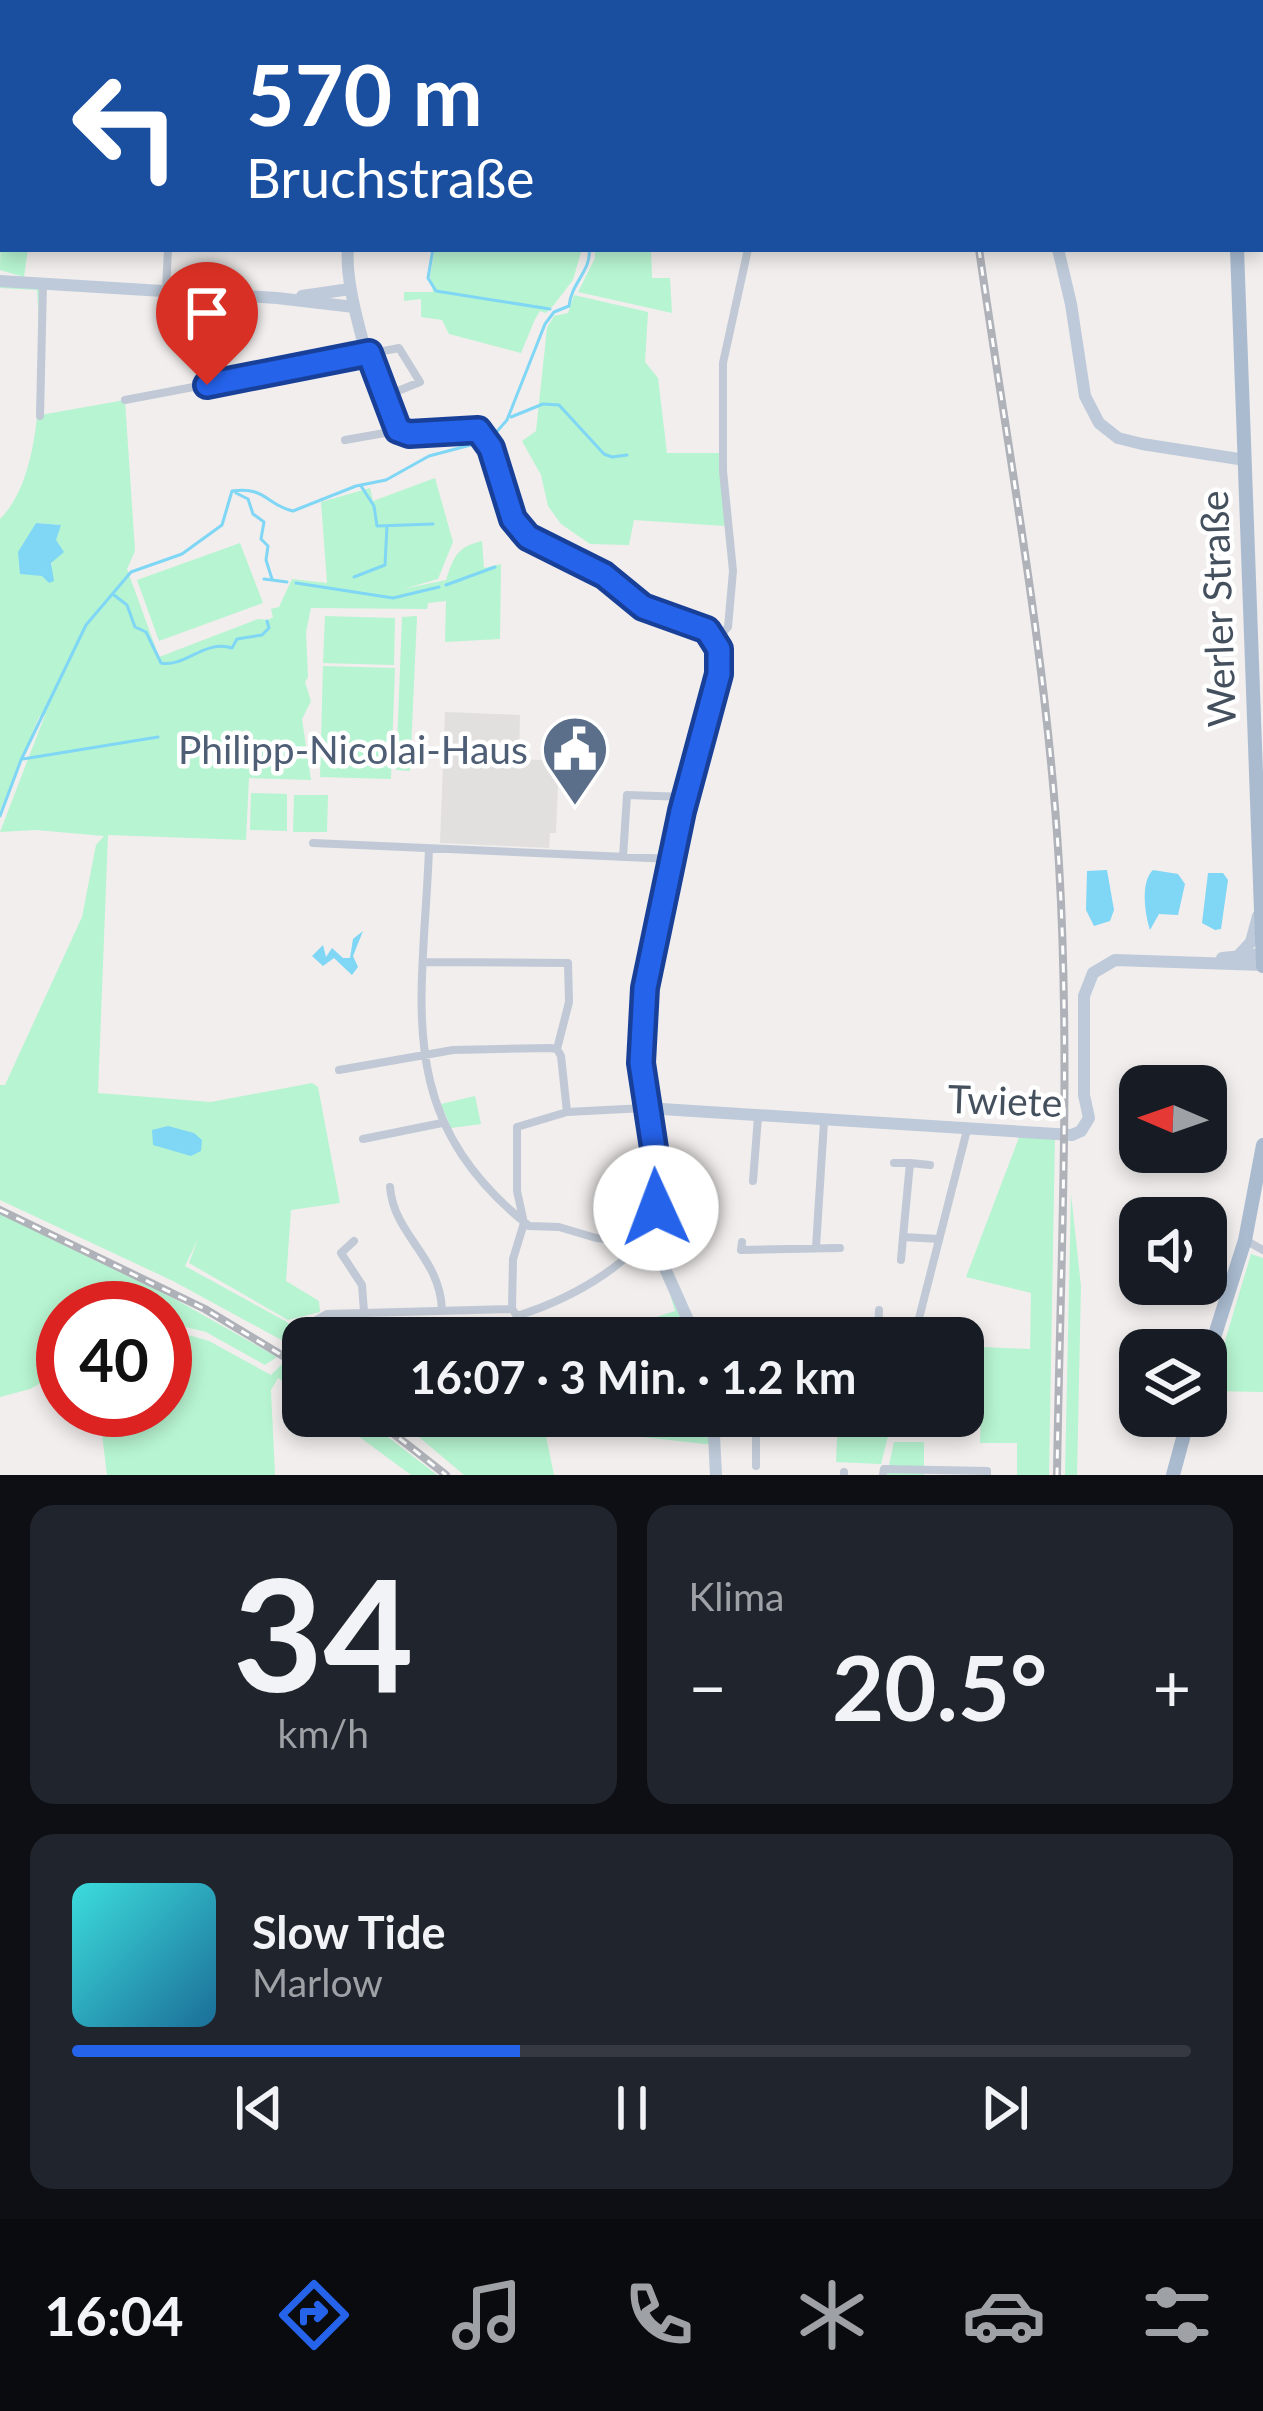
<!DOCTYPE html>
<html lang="de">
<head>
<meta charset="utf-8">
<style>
	:root { --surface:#171b24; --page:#20242c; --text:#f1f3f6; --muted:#9ea1a6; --line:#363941; --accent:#2563eb }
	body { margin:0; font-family:Lato,sans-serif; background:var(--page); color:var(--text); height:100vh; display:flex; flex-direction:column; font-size:45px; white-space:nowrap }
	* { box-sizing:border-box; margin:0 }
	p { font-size:39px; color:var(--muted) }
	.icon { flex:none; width:66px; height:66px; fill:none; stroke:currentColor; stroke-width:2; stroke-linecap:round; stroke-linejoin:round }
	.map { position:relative; height:1475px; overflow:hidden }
	.panel { display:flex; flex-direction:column; gap:30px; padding:30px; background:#0d0f14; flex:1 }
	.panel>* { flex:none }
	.hud { position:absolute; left:0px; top:0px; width:1263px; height:252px; box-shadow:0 6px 18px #0003; background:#1a4fa0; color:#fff; overflow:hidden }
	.needle { width:78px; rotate:272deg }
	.buttons { position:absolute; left:1119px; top:1065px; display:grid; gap:24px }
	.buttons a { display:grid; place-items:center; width:108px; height:108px; border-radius:24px; background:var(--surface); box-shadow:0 6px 18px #0003; font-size:60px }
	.speed { position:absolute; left:36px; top:1281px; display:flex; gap:24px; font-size:60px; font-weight:700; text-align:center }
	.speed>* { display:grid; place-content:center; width:156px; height:156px; border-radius:50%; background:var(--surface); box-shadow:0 6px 18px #0003; line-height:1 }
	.speed .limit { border:18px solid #d22; background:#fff; color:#111 }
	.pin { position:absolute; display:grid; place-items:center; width:102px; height:102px; color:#fff; margin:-123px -51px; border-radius:50% 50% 50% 0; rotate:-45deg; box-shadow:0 0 12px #0007 }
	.pin .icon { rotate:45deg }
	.me { position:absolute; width:132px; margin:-66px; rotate:358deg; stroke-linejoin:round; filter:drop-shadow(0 0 9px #0008) }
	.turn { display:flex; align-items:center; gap:42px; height:252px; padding:0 48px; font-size:54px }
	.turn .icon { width:156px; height:156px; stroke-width:2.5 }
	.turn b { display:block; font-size:84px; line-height:102px }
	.big { font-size:90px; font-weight:700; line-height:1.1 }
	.panel .tile { flex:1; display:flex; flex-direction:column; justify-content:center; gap:18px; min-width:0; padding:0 42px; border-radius:24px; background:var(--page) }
	.panel .dial { align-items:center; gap:0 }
	.dial b { font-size:156px; line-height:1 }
	.song { display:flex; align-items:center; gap:36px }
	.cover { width:144px; height:144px; border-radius:18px; background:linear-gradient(135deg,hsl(180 70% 55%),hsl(200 70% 35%)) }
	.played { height:12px; border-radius:6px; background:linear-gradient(90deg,var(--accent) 40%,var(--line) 40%) }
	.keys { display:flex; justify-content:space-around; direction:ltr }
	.heat { display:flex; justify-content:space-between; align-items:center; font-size:66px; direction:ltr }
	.panel .tiles { flex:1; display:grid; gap:30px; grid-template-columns:1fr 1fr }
	.tile:last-child { grid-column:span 2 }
	.trip { position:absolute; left:282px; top:1317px; width:702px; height:120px; border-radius:24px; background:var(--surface); box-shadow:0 6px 18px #0003; font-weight:700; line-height:120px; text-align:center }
	.tab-bar { display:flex; height:192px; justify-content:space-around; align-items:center; background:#090b0e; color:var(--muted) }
	.tab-bar .icon { width:84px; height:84px }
	.tab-bar .selected { color:var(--accent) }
	.tab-bar b { font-size:54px; color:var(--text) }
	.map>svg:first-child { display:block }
	.education { fill:#e2dfdf }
	.green { fill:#b7f4d1; fill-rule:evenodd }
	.water { fill:#7fd6f5 }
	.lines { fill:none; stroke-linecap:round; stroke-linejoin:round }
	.stream { stroke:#7fd6f5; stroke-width:3 }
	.street { stroke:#c0c9d5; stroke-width:8 }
	.secondary { stroke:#becad9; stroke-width:12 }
	.primary { stroke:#aabbd0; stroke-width:14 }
	.rail-casing { stroke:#afb2b9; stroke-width:8 }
	.rail { stroke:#fff; stroke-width:3; stroke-dasharray:9; stroke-linecap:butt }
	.route-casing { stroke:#184099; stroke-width:30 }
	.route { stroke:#2563eb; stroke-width:21 }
	.labels { text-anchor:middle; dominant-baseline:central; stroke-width:9; stroke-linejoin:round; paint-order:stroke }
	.street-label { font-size:39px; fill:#44505d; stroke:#fff }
	.service-label { font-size:39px; fill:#4e5e75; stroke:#fff; text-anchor:end }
</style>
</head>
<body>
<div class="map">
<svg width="1263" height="1475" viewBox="0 0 1263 1475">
	<rect width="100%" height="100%" fill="#f1eeed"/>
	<path class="education" d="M 445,712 L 520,715 L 519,759 L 559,761 L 556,833 L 550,833 L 549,848 L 440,843 Z"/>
	<path class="green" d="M 38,0 L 342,0 L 37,3 Z
		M 734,0 L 941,0 L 941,3 L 734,3 Z
		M 3,111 L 3,249 L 28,249 L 24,277 L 0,270 Z
		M 435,249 L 582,249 L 573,280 L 553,306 L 546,313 L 540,311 L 535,319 L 521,353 L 449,334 L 442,320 L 421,317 L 421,299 L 404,301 L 404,292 L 433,292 L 430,276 Z
		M 595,249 L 651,249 L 652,278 L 670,278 L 672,313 L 578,292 L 595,258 Z
		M 0,281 L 43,283 L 40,415 L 125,400 L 135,551 L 127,569 L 159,657 L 258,619 L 268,620 L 273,617 L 271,609 L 279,607 L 292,579 L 327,583 L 321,502 L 370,488 L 373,501 L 435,478 L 453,542 L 438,579 L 403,589 L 446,580 C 454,556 457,547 482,541 L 484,568 L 501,564 L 500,639 L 445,642 L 446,601 L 428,603 L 427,609 L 311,608 L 306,632 L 308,677 L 305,682 L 311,701 L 302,719 L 311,780 L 249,778 L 246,840 L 108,835 L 98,1093 L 211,1102 L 312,1083 L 318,1087 L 340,1203 L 291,1210 L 286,1281 L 319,1301 L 320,1312 L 288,1320 L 189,1263 L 198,1239 L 185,1266 L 287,1322 L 295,1330 L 287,1343 L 173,1281 L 0,1200 L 0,1085 L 5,1085 L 82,917 L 96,845 L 104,836 L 36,830 L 0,832 L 45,715 L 39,717 L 0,811 L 0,519 C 47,473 41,352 37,290 L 0,288 ZM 36,523 L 61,525 L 56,533 L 49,583 L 43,576 L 20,573 L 19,552 Z
		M 574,295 L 648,312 L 645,362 L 658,378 L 667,453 L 719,453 L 725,526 L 634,520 L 629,545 L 590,544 L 561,524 L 548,506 L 541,475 L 522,441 L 536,431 L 547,328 L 554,316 L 568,313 Z
		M 240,543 L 263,603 L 159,641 L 137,580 Z
		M 325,616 L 395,618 L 394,665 L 323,663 Z
		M 417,616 L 410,771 L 396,770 L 402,617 Z
		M 323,666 L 395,668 L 391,779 L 320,777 Z
		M 251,793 L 287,794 L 287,831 L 250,830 Z
		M 294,795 L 328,795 L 327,832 L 293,832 Z
		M 475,1096 L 481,1124 L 451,1128 L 441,1104 Z
		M 1021,1132 L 1055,1134 L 1049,1475 L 1017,1475 L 1017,1443 L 980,1443 L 982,1347 L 1030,1349 L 1031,1293 L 966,1277 Z
		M 1071,1194 L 1081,1286 L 1077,1475 L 1065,1475 Z
		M 0,1214 L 173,1298 L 277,1357 L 265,1365 L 206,1332 L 181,1326 C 156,1285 115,1292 73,1297 L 74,1308 L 63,1308 L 63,1371 L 30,1389 L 0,1397 Z
		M 1251,1254 L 1263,1258 L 1263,1392 L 1210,1391 Z
		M 670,1294 L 696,1338 L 613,1338 L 613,1331 L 675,1311 Z
		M 178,1332 L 209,1341 L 271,1375 L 284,1362 L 303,1375 L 303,1395 L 278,1378 L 271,1390 L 275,1475 L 107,1475 L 99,1410 L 165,1410 L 165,1335 Z
		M 331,1416 L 361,1416 L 437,1475 L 411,1475 Z
		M 394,1416 L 713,1416 L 714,1445 L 544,1426 L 554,1475 L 464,1475 Z
		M 838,1416 L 893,1416 L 881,1464 L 836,1462 Z
		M 894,1442 L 924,1442 L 924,1475 L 887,1475 Z"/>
	<path class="water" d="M 36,523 L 61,525 L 56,540 L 64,552 L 51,563 L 54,581 L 49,583 L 42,576 L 20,574 L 18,552 Z
		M 1107,870 L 1114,910 L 1110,921 L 1094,926 L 1086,910 L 1087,871 Z
		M 1153,870 L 1178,874 L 1185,884 L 1178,915 L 1159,914 L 1150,930 C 1145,915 1140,882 1153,870 Z
		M 1208,873 L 1223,873 L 1228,880 L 1221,929 L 1215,930 L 1202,923 Z
		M 363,931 L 353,956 L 358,967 L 352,975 L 334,958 L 323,966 L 312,956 L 323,945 L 326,957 L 332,948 L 343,958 L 350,958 L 353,939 Z
		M 168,1126 L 194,1133 L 202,1140 L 201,1151 L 191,1156 L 153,1145 L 152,1130 Z"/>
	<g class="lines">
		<path class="stream" d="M 433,249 L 428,278 L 436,291 L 550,309
			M 511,417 L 543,404 L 559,405 L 604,454 L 612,457 L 627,455
			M 492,437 L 507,420 L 545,324 L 554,312 L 569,306 C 571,283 592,270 589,249
			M 361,486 L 374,506 L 377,526 L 433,524
			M 236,493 L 248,499 L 253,514 L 264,522 L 261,539 L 268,546 L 266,560 L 272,579
			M 354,577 L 385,565 L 387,526
			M 264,579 L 287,582
			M 296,583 L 393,598 L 439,587
			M 446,585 L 495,567
			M 114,595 L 127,605 L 135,627 L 146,632 L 161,663 C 184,668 205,639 232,648 L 237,639 L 262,635 L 269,628 L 267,621
			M 23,759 L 158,737
			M 0,816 L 21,760 L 86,625 L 131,572 L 182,554 L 222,525 L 232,491 C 266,486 266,505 293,511 L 356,486 L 386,480 L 429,456 L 482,442"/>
		<path class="street" d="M 1009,0 L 1010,3
			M 1086,0 L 1086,3
			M 1155,0 L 1155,3
			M 729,3 L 729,0
			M 166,290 L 168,249
			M 125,400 L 399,348 L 420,382 L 383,397
			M 40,416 L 43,283
			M 345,440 L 396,431
			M 716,640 L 728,627 L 733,571 L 723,471 L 723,363 L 748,249
			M 313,843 L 671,859
			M 429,849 C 423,1004 391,1116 529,1226 L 559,1227 L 596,1238 L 655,1243
			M 623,857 L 627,795 L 686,797
			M 425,962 L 568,963 L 569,1002 L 557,1049
			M 339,1070 L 453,1050 L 550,1048 L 557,1049 L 561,1056 L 567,1112
			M 363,1139 L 442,1123
			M 894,1163 L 910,1163
			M 930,1165 L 910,1163 L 903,1237 L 939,1239
			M 753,1181 L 758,1117
			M 390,1187 C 394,1236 440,1256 442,1310
			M 1245,1240 L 1263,1250
			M 354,1241 L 341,1253 L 362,1285 L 364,1312
			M 742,1242 L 741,1250 L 840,1248
			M 816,1247 L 824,1122
			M 901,1260 L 903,1237
			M 512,1309 L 513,1259 L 524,1223 L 517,1191 L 517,1127 L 567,1112 L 645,1108
			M 512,1309 L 517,1316 C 564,1301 606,1279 642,1243
			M 304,1327 L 327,1314 L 512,1309
			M 696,1335 L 777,1338
			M 878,1338 L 879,1310
			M 914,1338 L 967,1130
			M 713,1417 L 800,1418 L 800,1433 L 756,1432 L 757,1417
			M 756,1466 L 756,1432
			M 844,1475 L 844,1472
			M 883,1475 L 884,1469 L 987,1471 L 987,1475"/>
		<path class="secondary" d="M 446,3 L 446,0
			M 348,249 C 344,289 376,396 397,430 L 409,434 L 478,430 L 491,448 L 513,519 L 528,537 L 604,576 L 643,607 L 701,627 L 712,635 L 720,649 L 719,674 L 682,811 L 651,956 L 641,1039 L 643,1084 L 657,1168 L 655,1246 L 696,1338
			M 1058,249 L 1071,304 L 1085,396 L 1099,423 L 1118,438 L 1142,444 L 1245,460
			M 0,281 L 277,298 L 354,307
			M 302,296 L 350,289
			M 1239,955 L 1251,942 L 1258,916
			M 1222,958 L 1262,954
			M 646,1108 L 1072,1135 L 1081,1131 L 1089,1118 L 1084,1095 L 1084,996 L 1093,973 L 1115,960 L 1263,965
			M 713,1416 L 716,1475"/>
		<path class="primary" d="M 1228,0 L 1229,3
			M 1237,249 L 1263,966
			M 1206,1363 L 1245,1240 L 1263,1145
			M 1173,1475 L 1189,1416"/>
		<g class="rail-casing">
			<path id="rail" d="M 948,0 L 949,3
				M 979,249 C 1008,453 1047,658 1059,864 C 1071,1067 1060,1272 1057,1475
				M 0,1210 L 205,1309 L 303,1368
				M 371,1416 L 446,1475"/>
		</g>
		<use href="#rail" class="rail"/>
	</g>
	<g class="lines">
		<g class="route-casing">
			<path id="route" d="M 207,385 L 369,353 L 398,430 L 409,434 L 478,430 L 491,448 L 513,519 L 528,537 L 604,575 L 643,607 L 707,630 L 719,649 L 719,674 L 682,811 L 645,988 L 641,1063 L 657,1168 L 656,1208"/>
		</g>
		<use href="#route" class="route"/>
	</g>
	<defs>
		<g id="civic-pin" transform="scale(3.45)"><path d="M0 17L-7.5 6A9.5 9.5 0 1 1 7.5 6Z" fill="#5c6f8a" stroke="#fff"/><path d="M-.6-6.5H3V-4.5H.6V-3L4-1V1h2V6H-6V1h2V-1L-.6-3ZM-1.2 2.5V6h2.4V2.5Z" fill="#fff"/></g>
	</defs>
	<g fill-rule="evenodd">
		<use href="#civic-pin" x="575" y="749"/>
	</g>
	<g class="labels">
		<g class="street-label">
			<text transform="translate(1217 609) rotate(-92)">Werler Straße</text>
			<text transform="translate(1005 1100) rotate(2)">Twiete</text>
		</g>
		<g class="service-label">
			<text x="528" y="749">Philipp-Nicolai-Haus</text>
		</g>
	</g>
</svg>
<div class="buttons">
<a><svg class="needle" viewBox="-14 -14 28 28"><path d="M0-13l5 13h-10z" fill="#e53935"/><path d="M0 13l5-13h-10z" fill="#9ea1a6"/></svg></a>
<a><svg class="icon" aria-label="sound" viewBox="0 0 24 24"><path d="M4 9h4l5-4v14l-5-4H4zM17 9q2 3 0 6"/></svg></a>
<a><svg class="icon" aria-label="layers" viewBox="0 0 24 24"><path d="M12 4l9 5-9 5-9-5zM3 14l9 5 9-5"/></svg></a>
</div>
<div class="speed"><div class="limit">40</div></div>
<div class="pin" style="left:207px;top:385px;background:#d93025"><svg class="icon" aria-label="arrive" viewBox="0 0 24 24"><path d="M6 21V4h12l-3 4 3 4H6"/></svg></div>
<svg class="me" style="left:656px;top:1208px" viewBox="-20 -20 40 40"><circle r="19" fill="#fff"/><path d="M0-13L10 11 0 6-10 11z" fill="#2563eb"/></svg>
<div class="trip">16:07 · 3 Min. · 1.2 km</div>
<div class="hud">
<div class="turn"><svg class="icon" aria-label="left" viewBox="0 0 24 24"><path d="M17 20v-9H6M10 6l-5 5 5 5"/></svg><div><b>570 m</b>Bruchstraße</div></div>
</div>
</div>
<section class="panel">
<div class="tiles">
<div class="tile dial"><b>34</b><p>km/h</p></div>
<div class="tile"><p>Klima</p>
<div class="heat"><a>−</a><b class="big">20.5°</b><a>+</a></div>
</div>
<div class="tile">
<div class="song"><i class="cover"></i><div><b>Slow Tide</b><p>Marlow</p></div></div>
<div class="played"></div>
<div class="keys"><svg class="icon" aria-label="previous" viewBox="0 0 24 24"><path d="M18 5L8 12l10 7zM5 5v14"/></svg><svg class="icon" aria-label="pause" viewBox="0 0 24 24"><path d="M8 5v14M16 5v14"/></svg><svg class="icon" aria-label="next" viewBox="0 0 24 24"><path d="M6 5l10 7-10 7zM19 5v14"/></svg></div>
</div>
</div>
</section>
<nav class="tab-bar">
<b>16:04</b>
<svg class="icon selected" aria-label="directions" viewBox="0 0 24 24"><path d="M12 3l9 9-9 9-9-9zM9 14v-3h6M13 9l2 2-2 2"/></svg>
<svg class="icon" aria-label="music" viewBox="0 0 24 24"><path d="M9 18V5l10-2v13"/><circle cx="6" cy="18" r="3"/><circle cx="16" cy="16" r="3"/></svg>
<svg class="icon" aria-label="phone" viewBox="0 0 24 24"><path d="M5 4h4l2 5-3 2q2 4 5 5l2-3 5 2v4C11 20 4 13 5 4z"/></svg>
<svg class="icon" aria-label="climate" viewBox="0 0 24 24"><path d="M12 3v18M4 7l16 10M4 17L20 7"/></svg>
<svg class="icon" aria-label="car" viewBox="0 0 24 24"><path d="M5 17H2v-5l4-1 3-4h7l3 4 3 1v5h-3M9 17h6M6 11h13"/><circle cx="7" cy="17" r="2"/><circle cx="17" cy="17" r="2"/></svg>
<svg class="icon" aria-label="filters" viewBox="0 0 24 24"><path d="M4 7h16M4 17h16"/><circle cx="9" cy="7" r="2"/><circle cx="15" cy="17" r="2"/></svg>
</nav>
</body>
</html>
